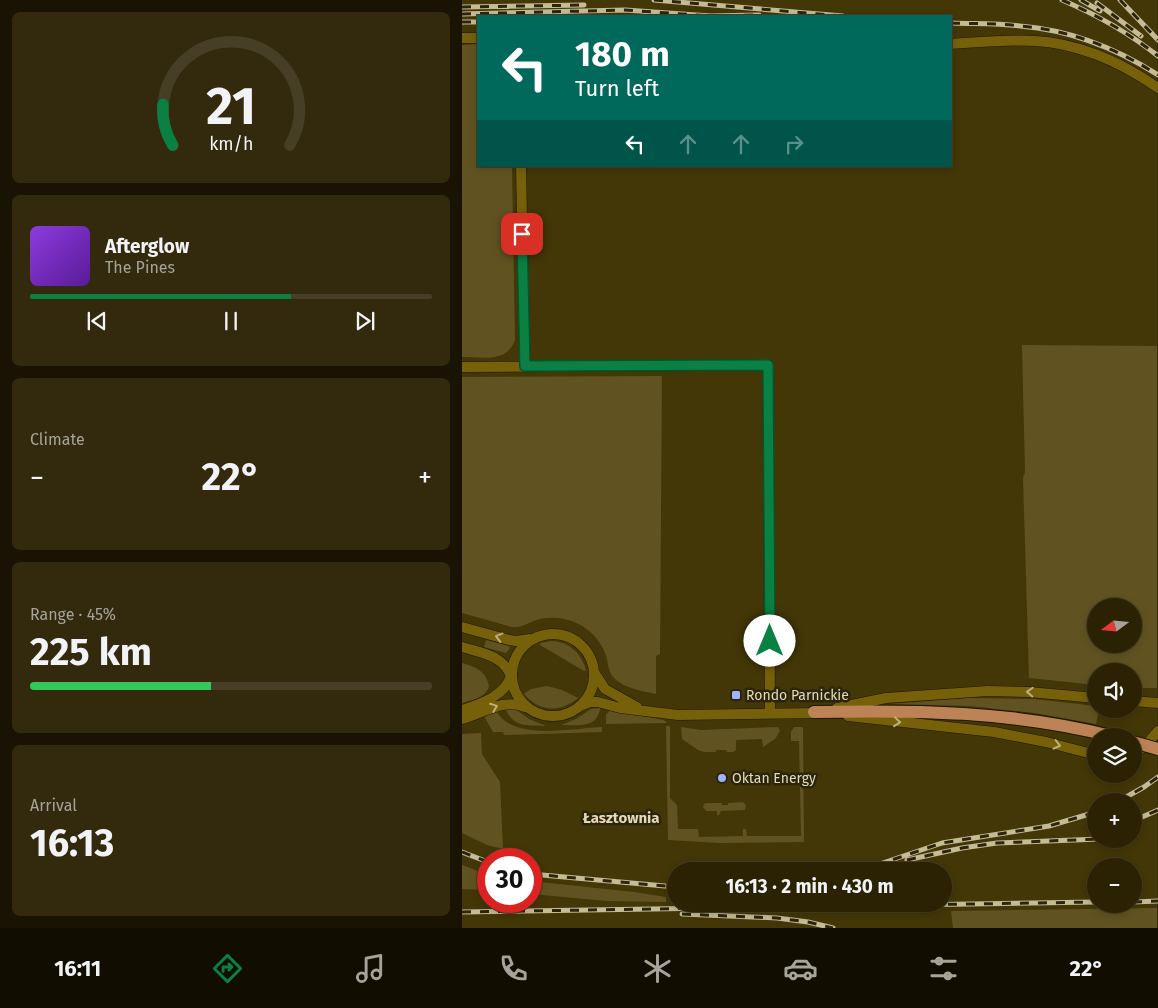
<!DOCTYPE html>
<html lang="en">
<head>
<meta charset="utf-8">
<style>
	:root { --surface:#2b2203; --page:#332a0d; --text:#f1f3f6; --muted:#a6a49a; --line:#473f25; --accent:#0b8043 }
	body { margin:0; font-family:"Fira Sans",sans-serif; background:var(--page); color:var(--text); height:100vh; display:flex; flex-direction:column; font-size:19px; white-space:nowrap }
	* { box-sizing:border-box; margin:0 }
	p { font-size:16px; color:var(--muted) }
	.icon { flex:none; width:28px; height:28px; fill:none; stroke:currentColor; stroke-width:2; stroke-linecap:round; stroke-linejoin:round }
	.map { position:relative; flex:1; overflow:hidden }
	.sheet { display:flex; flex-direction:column; gap:12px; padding:12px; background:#181302; width:462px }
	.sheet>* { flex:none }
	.hud { position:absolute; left:15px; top:15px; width:475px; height:152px; border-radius:0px; box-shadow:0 2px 8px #0003,0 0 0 1px var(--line); background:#00695c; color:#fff; overflow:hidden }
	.needle { width:32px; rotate:254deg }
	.fabs { position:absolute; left:625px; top:598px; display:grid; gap:10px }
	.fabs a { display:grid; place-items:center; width:55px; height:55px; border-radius:50%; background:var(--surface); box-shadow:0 2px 8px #0003,0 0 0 1px var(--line); font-size:25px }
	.speed { position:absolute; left:15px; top:848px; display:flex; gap:10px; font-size:25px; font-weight:700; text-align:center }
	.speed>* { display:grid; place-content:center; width:65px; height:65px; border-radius:50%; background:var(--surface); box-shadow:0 2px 8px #0003,0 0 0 1px var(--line); line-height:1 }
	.speed .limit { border:8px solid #d22; background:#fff; color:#111 }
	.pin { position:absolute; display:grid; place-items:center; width:42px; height:42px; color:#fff; margin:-21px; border-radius:10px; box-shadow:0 2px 8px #0006 }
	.me { position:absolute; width:55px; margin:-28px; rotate:0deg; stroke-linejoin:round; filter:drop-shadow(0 0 4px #0008) }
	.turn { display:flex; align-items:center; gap:18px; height:105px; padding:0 15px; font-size:22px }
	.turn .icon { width:65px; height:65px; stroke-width:2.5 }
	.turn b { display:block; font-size:35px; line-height:42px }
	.lanes { display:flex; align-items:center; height:48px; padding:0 15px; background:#0003; justify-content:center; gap:25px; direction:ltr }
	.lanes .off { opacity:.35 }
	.big { font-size:38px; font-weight:700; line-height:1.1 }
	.sheet .widget { flex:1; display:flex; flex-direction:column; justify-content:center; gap:8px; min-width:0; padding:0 18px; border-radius:8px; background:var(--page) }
	.sheet .dial { align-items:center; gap:0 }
	.dial svg { height:130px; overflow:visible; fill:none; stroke:var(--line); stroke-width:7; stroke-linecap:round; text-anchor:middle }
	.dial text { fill:var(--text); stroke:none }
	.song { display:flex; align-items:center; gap:15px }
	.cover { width:60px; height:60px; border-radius:8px; background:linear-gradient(135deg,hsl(270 70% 55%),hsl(270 70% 35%)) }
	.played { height:5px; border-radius:2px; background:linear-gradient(90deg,var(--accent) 65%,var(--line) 65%) }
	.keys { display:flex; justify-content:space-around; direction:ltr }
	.heat { display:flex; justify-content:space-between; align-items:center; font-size:28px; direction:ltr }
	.charge { height:8px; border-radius:4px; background:linear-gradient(90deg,#34c759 45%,var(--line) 0) }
	.trip { position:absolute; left:205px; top:862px; width:285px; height:50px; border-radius:25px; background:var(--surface); box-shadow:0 2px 8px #0003,0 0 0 1px var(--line); font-weight:700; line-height:50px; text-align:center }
	.tabs { display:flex; height:80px; justify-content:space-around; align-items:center; background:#110e01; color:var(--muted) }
	.tabs .icon { width:35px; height:35px }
	.tabs .current { color:var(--accent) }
	.tabs b { font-size:22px; color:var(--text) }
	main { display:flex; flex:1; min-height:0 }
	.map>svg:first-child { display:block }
	.built { fill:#433707; fill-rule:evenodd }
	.green { fill:#615321; fill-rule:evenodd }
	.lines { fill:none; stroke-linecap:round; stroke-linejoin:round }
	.minor-casing { stroke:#1d1701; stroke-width:11 }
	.primary-casing { stroke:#1d1701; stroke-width:14 }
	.minor { stroke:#76610a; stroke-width:10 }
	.primary { stroke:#bd8356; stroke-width:12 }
	.rail-casing { stroke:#c5bb95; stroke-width:5 }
	.rail { stroke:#2c250d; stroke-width:3; stroke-dasharray:9; stroke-linecap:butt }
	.primary-bridge-casing { stroke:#1d1701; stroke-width:14; stroke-linecap:butt }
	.primary-bridge { stroke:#bd8356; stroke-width:12 }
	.oneway { stroke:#beb079 }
	.route-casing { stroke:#07532c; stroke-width:12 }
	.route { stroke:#0b8043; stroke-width:9 }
	.poi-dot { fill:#a1b3fd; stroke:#2c250d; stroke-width:2 }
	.labels { text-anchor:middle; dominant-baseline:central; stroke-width:5; stroke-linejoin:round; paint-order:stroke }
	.poi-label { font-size:14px; fill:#e4dab5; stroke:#2c250d; text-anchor:start }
	.neighbourhood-label { font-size:15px; font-weight:bold; fill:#e4dab5; stroke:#2c250d }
</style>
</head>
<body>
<main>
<section class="sheet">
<div class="widget dial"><svg viewBox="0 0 100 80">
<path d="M14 69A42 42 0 1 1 86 69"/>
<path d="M14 69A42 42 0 0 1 8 44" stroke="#0b8043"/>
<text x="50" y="56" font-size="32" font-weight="700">21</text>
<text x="50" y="72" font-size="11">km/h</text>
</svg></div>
<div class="widget">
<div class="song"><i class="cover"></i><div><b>Afterglow</b><p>The Pines</p></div></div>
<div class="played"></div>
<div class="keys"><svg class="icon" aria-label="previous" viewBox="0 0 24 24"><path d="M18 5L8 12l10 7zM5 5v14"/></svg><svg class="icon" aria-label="pause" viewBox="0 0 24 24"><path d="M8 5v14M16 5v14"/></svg><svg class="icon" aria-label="next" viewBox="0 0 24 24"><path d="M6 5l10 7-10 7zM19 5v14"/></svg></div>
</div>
<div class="widget"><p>Climate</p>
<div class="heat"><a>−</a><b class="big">22°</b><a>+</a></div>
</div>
<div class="widget"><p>Range · 45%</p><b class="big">225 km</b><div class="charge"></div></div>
<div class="widget"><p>Arrival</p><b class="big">16:13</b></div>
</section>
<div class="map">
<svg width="696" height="928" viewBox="0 0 696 928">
	<rect width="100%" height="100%" fill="#392e04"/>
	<path class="built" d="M 0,0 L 695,0 L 695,928 L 0,928 ZM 16,16 L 489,16 L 489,166 L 16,166 ZM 634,606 L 671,606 L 671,644 L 634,644 ZM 634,671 L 671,671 L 671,709 L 634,709 ZM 634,736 L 671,736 L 671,774 L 634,774 ZM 634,801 L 671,801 L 671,839 L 634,839 ZM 26,859 L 69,859 L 69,901 L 26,901 ZM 634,866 L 671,866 L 671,904 L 634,904 ZM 214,871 L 481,871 L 481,904 L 214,904 Z"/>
	<path class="green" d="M 16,44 L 16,166 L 50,166 L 53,340 C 45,363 21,357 0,357 L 0,45 Z
		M 560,345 L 695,346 L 695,688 L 671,688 L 671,671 L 634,671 L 634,685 L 567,678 L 561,478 L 563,472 ZM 634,606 L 671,606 L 671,644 L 634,644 Z
		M 200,376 L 198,654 L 194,656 L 194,694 C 180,691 161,688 151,677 C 147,672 146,665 145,659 C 140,639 123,623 102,619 C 93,617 81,617 72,621 C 64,624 59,628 50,627 L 0,613 L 0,377 Z
		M 24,640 L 47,646 L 48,648 L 44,653 L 22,647 Z
		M 89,641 C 107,641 119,653 124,670 L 122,671 L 78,645 L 79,643 Z
		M 0,663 C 14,667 24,671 27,686 C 24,698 10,700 0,703 Z
		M 85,686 L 100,690 L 116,698 C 98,713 77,712 62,694 L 69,689 Z
		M 506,698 L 572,699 L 634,706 L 634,709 L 637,709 L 634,724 L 572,713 L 508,706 L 428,704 Z
		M 43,708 L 53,709 L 67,719 L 84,726 C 66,725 51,728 43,708 Z
		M 138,708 C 136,729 115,725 99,725 L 114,719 L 129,709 Z
		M 34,710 C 49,742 111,728 140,727 L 140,732 L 42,735 L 41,732 L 31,732 L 23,718 L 24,714 Z
		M 148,710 L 202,720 L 205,723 L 144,724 L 144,715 Z
		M 204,726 L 208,726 L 208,798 L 215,805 L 216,829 L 236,829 L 237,837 L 281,836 L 281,829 L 284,829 L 285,836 L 339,836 L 337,741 L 329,741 L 329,732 L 332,727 L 341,727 L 342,842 L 258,843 L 206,840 Z
		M 219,727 L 239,730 L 316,727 L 318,731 L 313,739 L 301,747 L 300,739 L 274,740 L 274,750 L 271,752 L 265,752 L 264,750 L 254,750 L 254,752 L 242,752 L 236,750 L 220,739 Z
		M 19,733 L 20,754 L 38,782 L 41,849 L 25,845 L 0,833 L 0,734 Z
		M 281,802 L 284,805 L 283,810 L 259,811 L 257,815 L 255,815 L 255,811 L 244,811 L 241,807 L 242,804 L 244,803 L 260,803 L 260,805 L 266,805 L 266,803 Z
		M 0,865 L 26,875 L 26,890 L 0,889 Z
		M 69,881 L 172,892 L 204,897 L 204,902 L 145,901 L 69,894 Z
		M 695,908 L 695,928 L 491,928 L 489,911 Z"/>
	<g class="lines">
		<g class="minor-casing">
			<path id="minor" d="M 0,38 L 16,38
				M 489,44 C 517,42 546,39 574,41 C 619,44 659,62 696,88
				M 59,166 L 63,366
				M 0,367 L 306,365 L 308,713
				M 0,627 L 47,640 L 54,641 L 68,639
				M50 675a41 41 0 1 1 82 0a41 41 0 1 1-82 0Z
				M 0,647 C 19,653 41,655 49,676
				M 132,672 L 143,689 L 175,707
				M 671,701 L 696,703
				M 118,706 L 128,702 L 136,702 L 158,708 L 216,715 L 359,713
				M 375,708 L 424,698 L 526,691 L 567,692 L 634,698
				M 0,710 C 18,704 43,696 49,676
				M 386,716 L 532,732 L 584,742 L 634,755
				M 0,719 C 22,713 41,698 63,707
				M 671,754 L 683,746 L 696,731"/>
		</g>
		<g class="primary-casing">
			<path id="primary" d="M 352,712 C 453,710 550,711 649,736"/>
		</g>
		<use href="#minor" class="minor"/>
		<use href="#primary" class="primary"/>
		<g class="rail-casing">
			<path id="rail" d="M 192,0 L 381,16
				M 600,0 C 633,14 667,33 696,56
				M 619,0 L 638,11
				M 658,0 L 696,40
				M 635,3 L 679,36
				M 0,7 L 122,5
				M 0,14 L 163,10 L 249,16
				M 246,16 L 297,15
				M 0,22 L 16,22
				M 489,23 C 512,24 535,23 558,26 C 608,30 654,48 696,75
				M 657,801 L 682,787 L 696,777
				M 671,821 L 696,810
				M 0,852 L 26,862
				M 445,860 L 500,848 L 535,843 L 638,839
				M 397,871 L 480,843 L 587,826 L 634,812
				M 69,874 L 214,887
				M 671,902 L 696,901
				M 0,912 L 634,902
				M 220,914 L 315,918 L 346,922 L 371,928"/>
		</g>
		<use href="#rail" class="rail"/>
		<g class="primary-bridge-casing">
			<path id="primary-bridge" d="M 671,742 L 696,749"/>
		</g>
		<use href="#primary-bridge" class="primary-bridge"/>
	</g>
	<defs><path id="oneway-chevron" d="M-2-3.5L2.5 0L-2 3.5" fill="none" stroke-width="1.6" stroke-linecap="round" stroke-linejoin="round" transform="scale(1.25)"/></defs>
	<g class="oneway">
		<use href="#oneway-chevron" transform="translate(37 637) rotate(-165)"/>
		<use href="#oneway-chevron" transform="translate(568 692) rotate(-177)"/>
		<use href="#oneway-chevron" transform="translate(32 707) rotate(-21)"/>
		<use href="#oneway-chevron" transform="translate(435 722) rotate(6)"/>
		<use href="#oneway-chevron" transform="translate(595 745) rotate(14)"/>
	</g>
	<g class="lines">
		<g class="route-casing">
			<path id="route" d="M 60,234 L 63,366 L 306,365 L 308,641"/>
		</g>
		<use href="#route" class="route"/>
	</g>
	<g class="poi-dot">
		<rect x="269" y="690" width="10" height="10" rx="2.5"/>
		<circle cx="260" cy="778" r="5"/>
	</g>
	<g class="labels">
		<g class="poi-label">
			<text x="284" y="695">Rondo Parnickie</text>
			<text x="270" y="778">Oktan Energy</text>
		</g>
		<g class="neighbourhood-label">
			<text x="159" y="818">Łasztownia</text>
		</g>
	</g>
</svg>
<div class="fabs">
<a><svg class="needle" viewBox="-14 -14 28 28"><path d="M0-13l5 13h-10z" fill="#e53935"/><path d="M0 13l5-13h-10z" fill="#a6a49a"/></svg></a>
<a><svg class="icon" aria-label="sound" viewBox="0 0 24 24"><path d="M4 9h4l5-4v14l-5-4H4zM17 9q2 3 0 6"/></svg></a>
<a><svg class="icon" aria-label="layers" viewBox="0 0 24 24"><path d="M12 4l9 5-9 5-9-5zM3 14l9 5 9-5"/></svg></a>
<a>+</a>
<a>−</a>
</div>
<div class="speed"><div class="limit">30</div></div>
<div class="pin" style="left:60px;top:234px;background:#d93025"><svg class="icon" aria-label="arrive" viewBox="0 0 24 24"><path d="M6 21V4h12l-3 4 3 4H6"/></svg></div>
<svg class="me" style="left:308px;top:641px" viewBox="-20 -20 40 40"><circle r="19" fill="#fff"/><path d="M0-13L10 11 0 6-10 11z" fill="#0b8043"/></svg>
<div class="trip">16:13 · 2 min · 430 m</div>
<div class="hud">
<div class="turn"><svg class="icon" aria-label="left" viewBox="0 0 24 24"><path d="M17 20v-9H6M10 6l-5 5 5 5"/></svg><div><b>180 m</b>Turn left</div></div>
<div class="lanes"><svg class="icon" aria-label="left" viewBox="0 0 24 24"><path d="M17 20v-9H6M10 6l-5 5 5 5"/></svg><svg class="icon off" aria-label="ahead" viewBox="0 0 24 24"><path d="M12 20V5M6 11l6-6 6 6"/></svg><svg class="icon off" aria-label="ahead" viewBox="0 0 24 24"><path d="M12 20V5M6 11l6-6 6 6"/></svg><svg class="icon off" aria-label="right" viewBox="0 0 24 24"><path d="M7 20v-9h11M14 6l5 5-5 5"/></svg></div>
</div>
</div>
</main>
<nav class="tabs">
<b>16:11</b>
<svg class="icon current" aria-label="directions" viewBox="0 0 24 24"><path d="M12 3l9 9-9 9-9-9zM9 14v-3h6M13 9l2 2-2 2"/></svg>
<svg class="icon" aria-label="music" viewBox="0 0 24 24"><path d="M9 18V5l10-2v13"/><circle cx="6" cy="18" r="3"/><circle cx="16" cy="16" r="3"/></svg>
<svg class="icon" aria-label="phone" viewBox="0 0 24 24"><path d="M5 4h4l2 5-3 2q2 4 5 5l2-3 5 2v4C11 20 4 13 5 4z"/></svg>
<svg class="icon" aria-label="climate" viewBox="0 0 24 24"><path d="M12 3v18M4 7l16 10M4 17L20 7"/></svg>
<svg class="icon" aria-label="car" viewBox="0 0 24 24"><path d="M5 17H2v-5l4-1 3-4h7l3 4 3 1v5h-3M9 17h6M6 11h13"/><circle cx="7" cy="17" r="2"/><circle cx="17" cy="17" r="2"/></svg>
<svg class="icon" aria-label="filters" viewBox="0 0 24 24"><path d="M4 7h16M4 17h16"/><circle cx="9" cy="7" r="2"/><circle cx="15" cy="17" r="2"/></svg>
<b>22°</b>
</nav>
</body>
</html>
